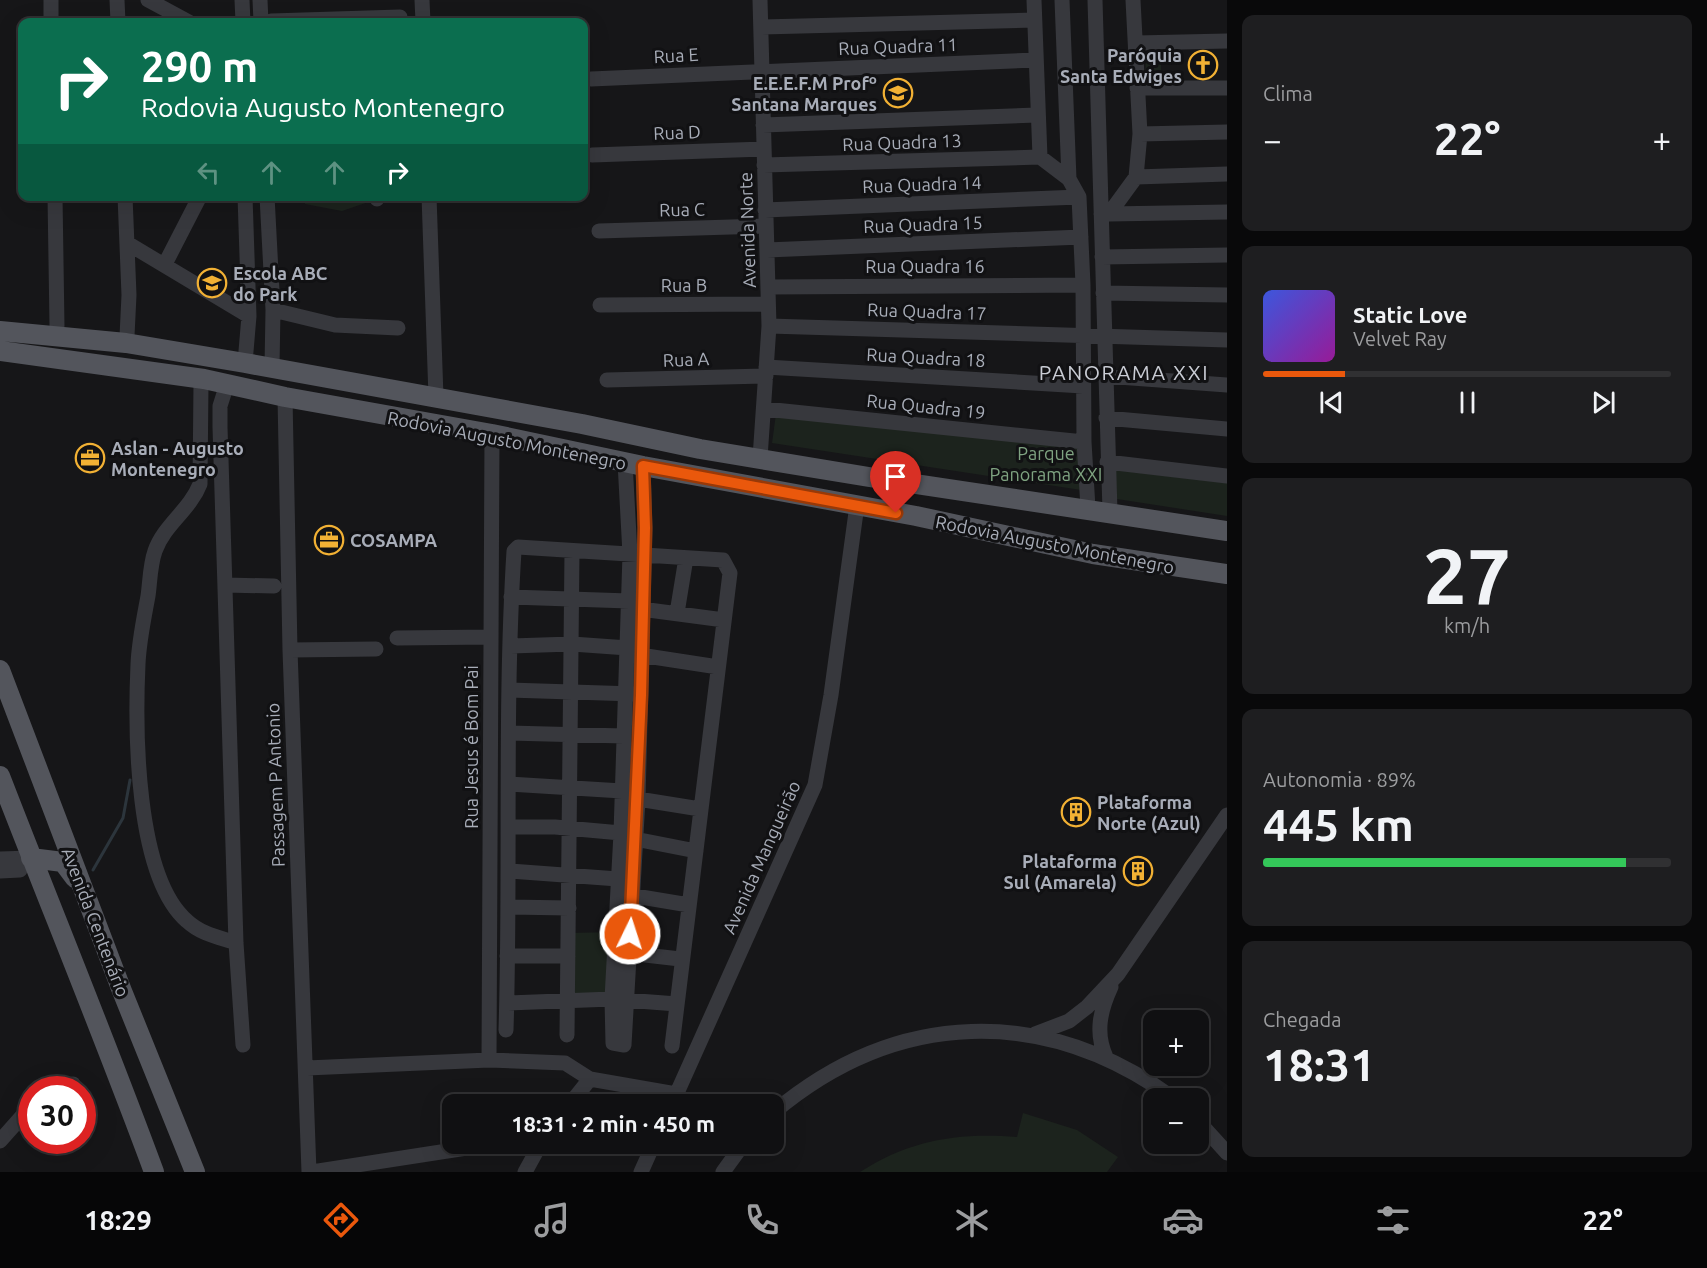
<!DOCTYPE html>
<html lang="pt">
<head>
<meta charset="utf-8">
<style>
	:root { --surface:#101012; --page:#1e1e20; --text:#f1f3f6; --muted:#9c9d9f; --line:#303032; --accent:#ea580c }
	body { margin:0; font-family:Ubuntu,sans-serif; background:var(--page); color:var(--text); height:100vh; display:flex; flex-direction:column; font-size:22px; white-space:nowrap }
	* { box-sizing:border-box; margin:0 }
	p { font-size:20px; color:var(--muted) }
	.icon { flex:none; width:33px; height:33px; fill:none; stroke:currentColor; stroke-width:2; stroke-linecap:round; stroke-linejoin:round }
	.map { position:relative; flex:1; overflow:hidden }
	.sheet { display:flex; flex-direction:column; gap:15px; padding:15px; background:#09090a; width:480px }
	.sheet>* { flex:none }
	.hud { position:absolute; left:18px; top:18px; width:570px; height:183px; border-radius:12px; box-shadow:0 6px 24px #0002,0 0 0 2px var(--line); background:#0b6e4f; color:#fff; overflow:hidden }
	.fabs { position:absolute; left:1143px; top:1010px; display:grid; gap:12px }
	.fabs a { display:grid; place-items:center; width:66px; height:66px; border-radius:12px; background:var(--surface); box-shadow:0 6px 24px #0002,0 0 0 2px var(--line); font-size:30px }
	.speed { position:absolute; left:18px; top:1076px; display:flex; gap:12px; font-size:30px; font-weight:700; text-align:center }
	.speed>* { display:grid; place-content:center; width:78px; height:78px; border-radius:50%; background:var(--surface); box-shadow:0 6px 24px #0002,0 0 0 2px var(--line); line-height:1 }
	.speed .limit { border:9px solid #d22; background:#fff; color:#111 }
	.pin { position:absolute; display:grid; place-items:center; width:51px; height:51px; color:#fff; margin:-62px -26px; border-radius:50% 50% 50% 0; rotate:-45deg; box-shadow:0 0 6px #0007 }
	.pin .icon { rotate:45deg }
	.me { position:absolute; width:66px; margin:-33px; rotate:4deg; stroke-linejoin:round; filter:drop-shadow(0 0 4px #0008) }
	.turn { display:flex; align-items:center; gap:21px; height:126px; padding:0 24px; font-size:27px }
	.turn .icon { width:78px; height:78px; stroke-width:2.5 }
	.turn b { display:block; font-size:42px; line-height:51px }
	.lanes { display:flex; align-items:center; height:57px; padding:0 24px; background:#0003; justify-content:center; gap:30px; direction:ltr }
	.lanes .off { opacity:.35 }
	.big { font-size:45px; font-weight:700; line-height:1.1 }
	.sheet .tile { flex:1; display:flex; flex-direction:column; justify-content:center; gap:9px; min-width:0; padding:0 21px; border-radius:12px; background:var(--page) }
	.sheet .dial { align-items:center; gap:0 }
	.dial b { font-size:78px; line-height:1 }
	.song { display:flex; align-items:center; gap:18px }
	.cover { width:72px; height:72px; border-radius:9px; background:linear-gradient(135deg,hsl(230 70% 55%),hsl(300 70% 35%)) }
	.played { height:6px; border-radius:3px; background:linear-gradient(90deg,var(--accent) 20%,var(--line) 20%) }
	.keys { display:flex; justify-content:space-around; direction:ltr }
	.heat { display:flex; justify-content:space-between; align-items:center; font-size:33px; direction:ltr }
	.charge { height:9px; border-radius:4px; background:linear-gradient(90deg,#34c759 89%,var(--line) 0) }
	.trip { position:absolute; left:442px; top:1094px; width:342px; height:60px; border-radius:12px; background:var(--surface); box-shadow:0 6px 24px #0002,0 0 0 2px var(--line); font-weight:700; line-height:60px; text-align:center }
	.menu { display:flex; height:96px; justify-content:space-around; align-items:center; background:#060607; color:var(--muted) }
	.menu .icon { width:42px; height:42px }
	.menu .on { color:var(--accent) }
	.menu b { font-size:27px; color:var(--text) }
	main { display:flex; flex:1; min-height:0 }
	.map>svg:first-child { display:block }
	.green { fill:#1c231d }
	.lines { fill:none; stroke-linecap:round; stroke-linejoin:round }
	.stream { stroke:#2c353c; stroke-width:3 }
	.minor { stroke:#37383d; stroke-width:15 }
	.major { stroke:#53555c; stroke-width:20 }
	.route-casing { stroke:#983908; stroke-width:15 }
	.route { stroke:#ea580c; stroke-width:10 }
	.labels { text-anchor:middle; dominant-baseline:central; stroke-width:6; stroke-linejoin:round; paint-order:stroke }
	.street-label { font-size:18px; fill:#a8adb8; stroke:#111113 }
	.poi-label { font-size:18px; font-weight:bold; fill:#a8adb8; stroke:#111113; text-anchor:start }
	.park-label { font-size:18px; fill:#7fa381; stroke:#111113 }
	.quarter-label { font-size:21px; letter-spacing:1.5px; fill:#c9ccd4; stroke:#111113 }
</style>
</head>
<body>
<main>
<div class="map">
<svg width="1227" height="1172" viewBox="0 0 1227 1172">
	<rect width="100%" height="100%" fill="#161618"/>
	<path class="green" d="M 1174,45 L 1161,56 L 1161,75 L 1180,89 L 1145,88 L 1146,53 L 1151,47 Z
		M 305,197 L 377,197 L 377,199 L 342,211 L 305,204 Z
		M 776,414 L 1078,444 L 1081,490 L 772,443 Z
		M 1115,470 L 1227,483 L 1227,516 L 1117,499 Z
		M 615,932 L 612,999 L 567,1002 L 569,933 Z
		M 1023,1113 L 1077,1130 L 1118,1157 L 1107,1172 L 860,1172 C 909,1140 959,1132 1017,1137 Z"/>
	<g class="lines">
		<path class="stream" d="M 93,870 L 123,818 L 130,780"/>
		<path class="minor" d="M 51,0 L 51,22
			M 117,0 L 118,22
			M 148,0 L 189,22
			M 242,0 L 243,22
			M 260,0 L 261,22
			M 422,0 L 423,22
			M 760,0 L 769,326 L 760,458
			M 1034,0 L 1040,157 L 1069,179
			M 1062,0 L 1069,179 L 1079,197 L 1083,285 L 1084,442 L 1088,508
			M 1095,0 L 1110,512
			M 271,21 L 400,17
			M 761,27 L 1034,20
			M 1136,43 L 1227,41
			M 591,79 L 1036,60
			M 1137,88 L 1227,88
			M 763,125 L 1037,115
			M 1140,134 L 1227,132
			M 592,155 L 764,149
			M 764,165 L 1040,157
			M 1136,177 L 1227,174
			M 55,196 L 57,326
			M 125,196 L 129,295 L 127,336
			M 267,196 L 273,310 L 272,367
			M 429,196 L 436,397
			M 377,199 L 377,196
			M 765,210 L 1079,197
			M 1101,214 L 1109,214 L 1136,177 L 1140,134 L 1133,0
			M 1109,214 L 1227,212
			M 599,231 L 766,226
			M 127,243 L 249,316
			M 767,250 L 1081,237
			M 1102,257 L 1227,255
			M 165,264 L 200,196
			M 768,287 L 1083,285
			M 1103,293 L 1227,295
			M 600,305 L 768,304
			M 273,310 L 335,325 L 398,328
			M 769,326 L 1227,340
			M 245,363 L 249,316 L 245,196
			M 766,367 L 1083,386
			M 1105,376 L 1227,385
			M 607,380 L 766,376
			M 201,383 L 200,484 C 190,510 164,525 155,551 C 150,565 150,582 148,596 C 144,618 139,641 138,664 C 135,729 135,876 187,921 C 201,934 218,937 236,943
			M 227,384 L 220,406 L 220,427 L 236,943 L 243,1045
			M 285,397 L 290,650 L 309,1172
			M 765,409 L 1084,442
			M 1106,418 L 1227,429
			M 625,462 L 630,554 L 621,833 L 612,999 L 613,1043 L 624,1045 L 638,799 L 645,528 L 643,466
			M 1107,462 L 1227,476
			M 225,585 L 274,586
			M 511,597 L 629,601
			M 641,609 L 724,620
			M 677,613 L 686,558
			M 397,638 L 491,637
			M 511,646 L 572,644 L 628,648
			M 290,650 L 376,649
			M 640,655 L 718,667
			M 509,690 L 635,694
			M 509,733 L 624,736
			M 509,784 L 622,791
			M 638,799 L 700,809
			M 510,827 L 555,827 L 621,833
			M 635,839 L 696,851
			M 0,859 L 31,858
			M 0,871 L 20,870
			M 510,871 L 618,879
			M 623,894 L 689,905
			M 509,907 L 569,908
			M 628,953 L 680,959
			M 507,956 L 568,956
			M 507,1003 L 612,999 L 677,1004
			M 506,1030 C 511,871 504,710 514,551 L 518,547 L 723,560 L 730,573 L 672,1046
			M 1035,1034 L 1069,1021 L 1087,1007 L 1118,974 L 1227,815
			M 567,1035 L 572,551
			M 1106,1057 C 1095,1033 1100,1011 1111,987
			M 489,1060 L 492,434
			M 307,1068 L 489,1060 L 565,1063 L 590,1079 L 676,1094
			M 61,1089 L 73,1084
			M 570,1104 L 590,1079
			M 672,1104 L 815,785 L 831,695 L 857,505
			M 774,1112 C 897,1009 1044,1005 1173,1098
			M 1198,1121 L 1227,1153
			M 0,1141 L 32,1105
			M 312,1172 L 499,1143
			M 525,1172 L 541,1143
			M 641,1172 L 654,1143
			M 723,1172 L 744,1143"/>
		<path class="major" d="M 0,331 L 126,343 L 245,363 L 582,424 L 700,449 L 869,477 L 1227,531
			M 0,351 L 204,379 L 285,397 L 492,434 L 643,466 L 916,516 L 1093,554 L 1227,574
			M 0,670 L 122,991 L 195,1172
			M 0,776 C 51,908 105,1039 154,1172
			M 31,858 L 63,862 L 75,878"/>
	</g>
	<g class="lines">
		<g class="route-casing">
			<path id="route" d="M 630,934 L 641,695 L 645,528 L 643,466 L 896,513"/>
		</g>
		<use href="#route" class="route"/>
	</g>
	<defs>
		<g id="church-ring" transform="scale(1.5)"><circle r="9.5" fill="#111113" stroke="#f2b134" stroke-width="1.5"/><path d="M-1.2-6h2.4v3.5h3.3v2.4h-3.3V6h-2.4V-.1h-3.3v-2.4h3.3Z" fill="#f2b134"/></g>
		<g id="school-ring" transform="scale(1.5)"><circle r="9.5" fill="#111113" stroke="#f2b134" stroke-width="1.5"/><path d="M0-5L7-2L0 1L-7-2ZM-4 1L0 2.5L4 1V4Q0 6-4 4Z" fill="#f2b134"/></g>
		<g id="office-ring" transform="scale(1.5)"><circle r="9.5" fill="#111113" stroke="#f2b134" stroke-width="1.5"/><path d="M-6-3h4V-5.5h4V-3h4V5H-6ZM-1-4.5V-3h2v-1.5ZM-6 0V1H6V0Z" fill="#f2b134"/></g>
		<g id="building-ring" transform="scale(1.5)"><circle r="9.5" fill="#111113" stroke="#f2b134" stroke-width="1.5"/><path d="M-4-6H4V6H1V3H-1V6H-4ZM-2.5-4.3h1.7v1.8h-1.7ZM.8-4.3h1.7v1.8H.8ZM-2.5-1h1.7V.8h-1.7ZM.8-1h1.7V.8H.8Z" fill="#f2b134"/></g>
	</defs>
	<g fill-rule="evenodd">
		<use href="#church-ring" x="1203" y="65"/>
		<use href="#school-ring" x="898" y="93"/>
		<use href="#school-ring" x="212" y="283"/>
		<use href="#office-ring" x="90" y="458"/>
		<use href="#office-ring" x="329" y="540"/>
		<use href="#building-ring" x="1076" y="812"/>
		<use href="#building-ring" x="1138" y="871"/>
	</g>
	<g class="labels">
		<g class="street-label">
			<text transform="translate(898 46) rotate(-2)">Rua Quadra 11</text>
			<text transform="translate(676 55) rotate(-3)">Rua E</text>
			<text transform="translate(677 132) rotate(-2)">Rua D</text>
			<text transform="translate(902 142) rotate(-2)">Rua Quadra 13</text>
			<text transform="translate(922 184) rotate(-2)">Rua Quadra 14</text>
			<text transform="translate(682 209) rotate(-1)">Rua C</text>
			<text transform="translate(923 224) rotate(-2)">Rua Quadra 15</text>
			<text transform="translate(747 230) rotate(-92)">Avenida Norte</text>
			<text x="925" y="266">Rua Quadra 16</text>
			<text x="684" y="285">Rua B</text>
			<text transform="translate(927 311) rotate(2)">Rua Quadra 17</text>
			<text transform="translate(926 357) rotate(3)">Rua Quadra 18</text>
			<text transform="translate(686 359) rotate(-2)">Rua A</text>
			<text transform="translate(926 406) rotate(6)">Rua Quadra 19</text>
			<text transform="translate(507 440) rotate(11)">Rodovia Augusto Montenegro</text>
			<text transform="translate(1055 544) rotate(11)">Rodovia Augusto Montenegro</text>
			<text transform="translate(471 747) rotate(-90)">Rua Jesus é Bom Pai</text>
			<text transform="translate(275 785) rotate(-92)">Passagem P Antonio</text>
			<text transform="translate(761 857) rotate(-66)">Avenida Mangueirão</text>
			<text transform="translate(96 922) rotate(69)">Avenida Centenário</text>
		</g>
		<g class="poi-label">
			<text x="1182" y="55" text-anchor="end">Paróquia<tspan x="1182" dy="21">Santa Edwiges</tspan></text>
			<text x="877" y="83" text-anchor="end">E.E.E.F.M Profº<tspan x="877" dy="21">Santana Marques</tspan></text>
			<text x="233" y="273">Escola ABC<tspan x="233" dy="21">do Park</tspan></text>
			<text x="111" y="448">Aslan - Augusto<tspan x="111" dy="21">Montenegro</tspan></text>
			<text x="350" y="540">COSAMPA</text>
			<text x="1097" y="802">Plataforma<tspan x="1097" dy="21">Norte (Azul)</tspan></text>
			<text x="1117" y="861" text-anchor="end">Plataforma<tspan x="1117" dy="21">Sul (Amarela)</tspan></text>
		</g>
		<g class="park-label">
			<text x="1046" y="453">Parque<tspan x="1046" dy="21">Panorama XXI</tspan></text>
		</g>
		<g class="quarter-label">
			<text x="1124" y="372">PANORAMA XXI</text>
		</g>
	</g>
</svg>
<div class="fabs">
<a>+</a>
<a>−</a>
</div>
<div class="speed"><div class="limit">30</div></div>
<div class="pin" style="left:896px;top:513px;background:#d93025"><svg class="icon" aria-label="arrive" viewBox="0 0 24 24"><path d="M6 21V4h12l-3 4 3 4H6"/></svg></div>
<svg class="me" style="left:630px;top:934px" viewBox="-20 -20 40 40"><circle r="17" fill="#ea580c" stroke="#fff" stroke-width="3"/><path d="M0-11L8 9 0 5-8 9z" fill="#fff"/></svg>
<div class="trip">18:31 · 2 min · 450 m</div>
<div class="hud">
<div class="turn"><svg class="icon" aria-label="right" viewBox="0 0 24 24"><path d="M7 20v-9h11M14 6l5 5-5 5"/></svg><div><b>290 m</b>Rodovia Augusto Montenegro</div></div>
<div class="lanes"><svg class="icon off" aria-label="left" viewBox="0 0 24 24"><path d="M17 20v-9H6M10 6l-5 5 5 5"/></svg><svg class="icon off" aria-label="ahead" viewBox="0 0 24 24"><path d="M12 20V5M6 11l6-6 6 6"/></svg><svg class="icon off" aria-label="ahead" viewBox="0 0 24 24"><path d="M12 20V5M6 11l6-6 6 6"/></svg><svg class="icon" aria-label="right" viewBox="0 0 24 24"><path d="M7 20v-9h11M14 6l5 5-5 5"/></svg></div>
</div>
</div>
<section class="sheet">
<div class="tile"><p>Clima</p>
<div class="heat"><a>−</a><b class="big">22°</b><a>+</a></div>
</div>
<div class="tile">
<div class="song"><i class="cover"></i><div><b>Static Love</b><p>Velvet Ray</p></div></div>
<div class="played"></div>
<div class="keys"><svg class="icon" aria-label="previous" viewBox="0 0 24 24"><path d="M18 5L8 12l10 7zM5 5v14"/></svg><svg class="icon" aria-label="pause" viewBox="0 0 24 24"><path d="M8 5v14M16 5v14"/></svg><svg class="icon" aria-label="next" viewBox="0 0 24 24"><path d="M6 5l10 7-10 7zM19 5v14"/></svg></div>
</div>
<div class="tile dial"><b>27</b><p>km/h</p></div>
<div class="tile"><p>Autonomia · 89%</p><b class="big">445 km</b><div class="charge"></div></div>
<div class="tile"><p>Chegada</p><b class="big">18:31</b></div>
</section>
</main>
<nav class="menu">
<b>18:29</b>
<svg class="icon on" aria-label="directions" viewBox="0 0 24 24"><path d="M12 3l9 9-9 9-9-9zM9 14v-3h6M13 9l2 2-2 2"/></svg>
<svg class="icon" aria-label="music" viewBox="0 0 24 24"><path d="M9 18V5l10-2v13"/><circle cx="6" cy="18" r="3"/><circle cx="16" cy="16" r="3"/></svg>
<svg class="icon" aria-label="phone" viewBox="0 0 24 24"><path d="M5 4h4l2 5-3 2q2 4 5 5l2-3 5 2v4C11 20 4 13 5 4z"/></svg>
<svg class="icon" aria-label="climate" viewBox="0 0 24 24"><path d="M12 3v18M4 7l16 10M4 17L20 7"/></svg>
<svg class="icon" aria-label="car" viewBox="0 0 24 24"><path d="M5 17H2v-5l4-1 3-4h7l3 4 3 1v5h-3M9 17h6M6 11h13"/><circle cx="7" cy="17" r="2"/><circle cx="17" cy="17" r="2"/></svg>
<svg class="icon" aria-label="filters" viewBox="0 0 24 24"><path d="M4 7h16M4 17h16"/><circle cx="9" cy="7" r="2"/><circle cx="15" cy="17" r="2"/></svg>
<b>22°</b>
</nav>
</body>
</html>
